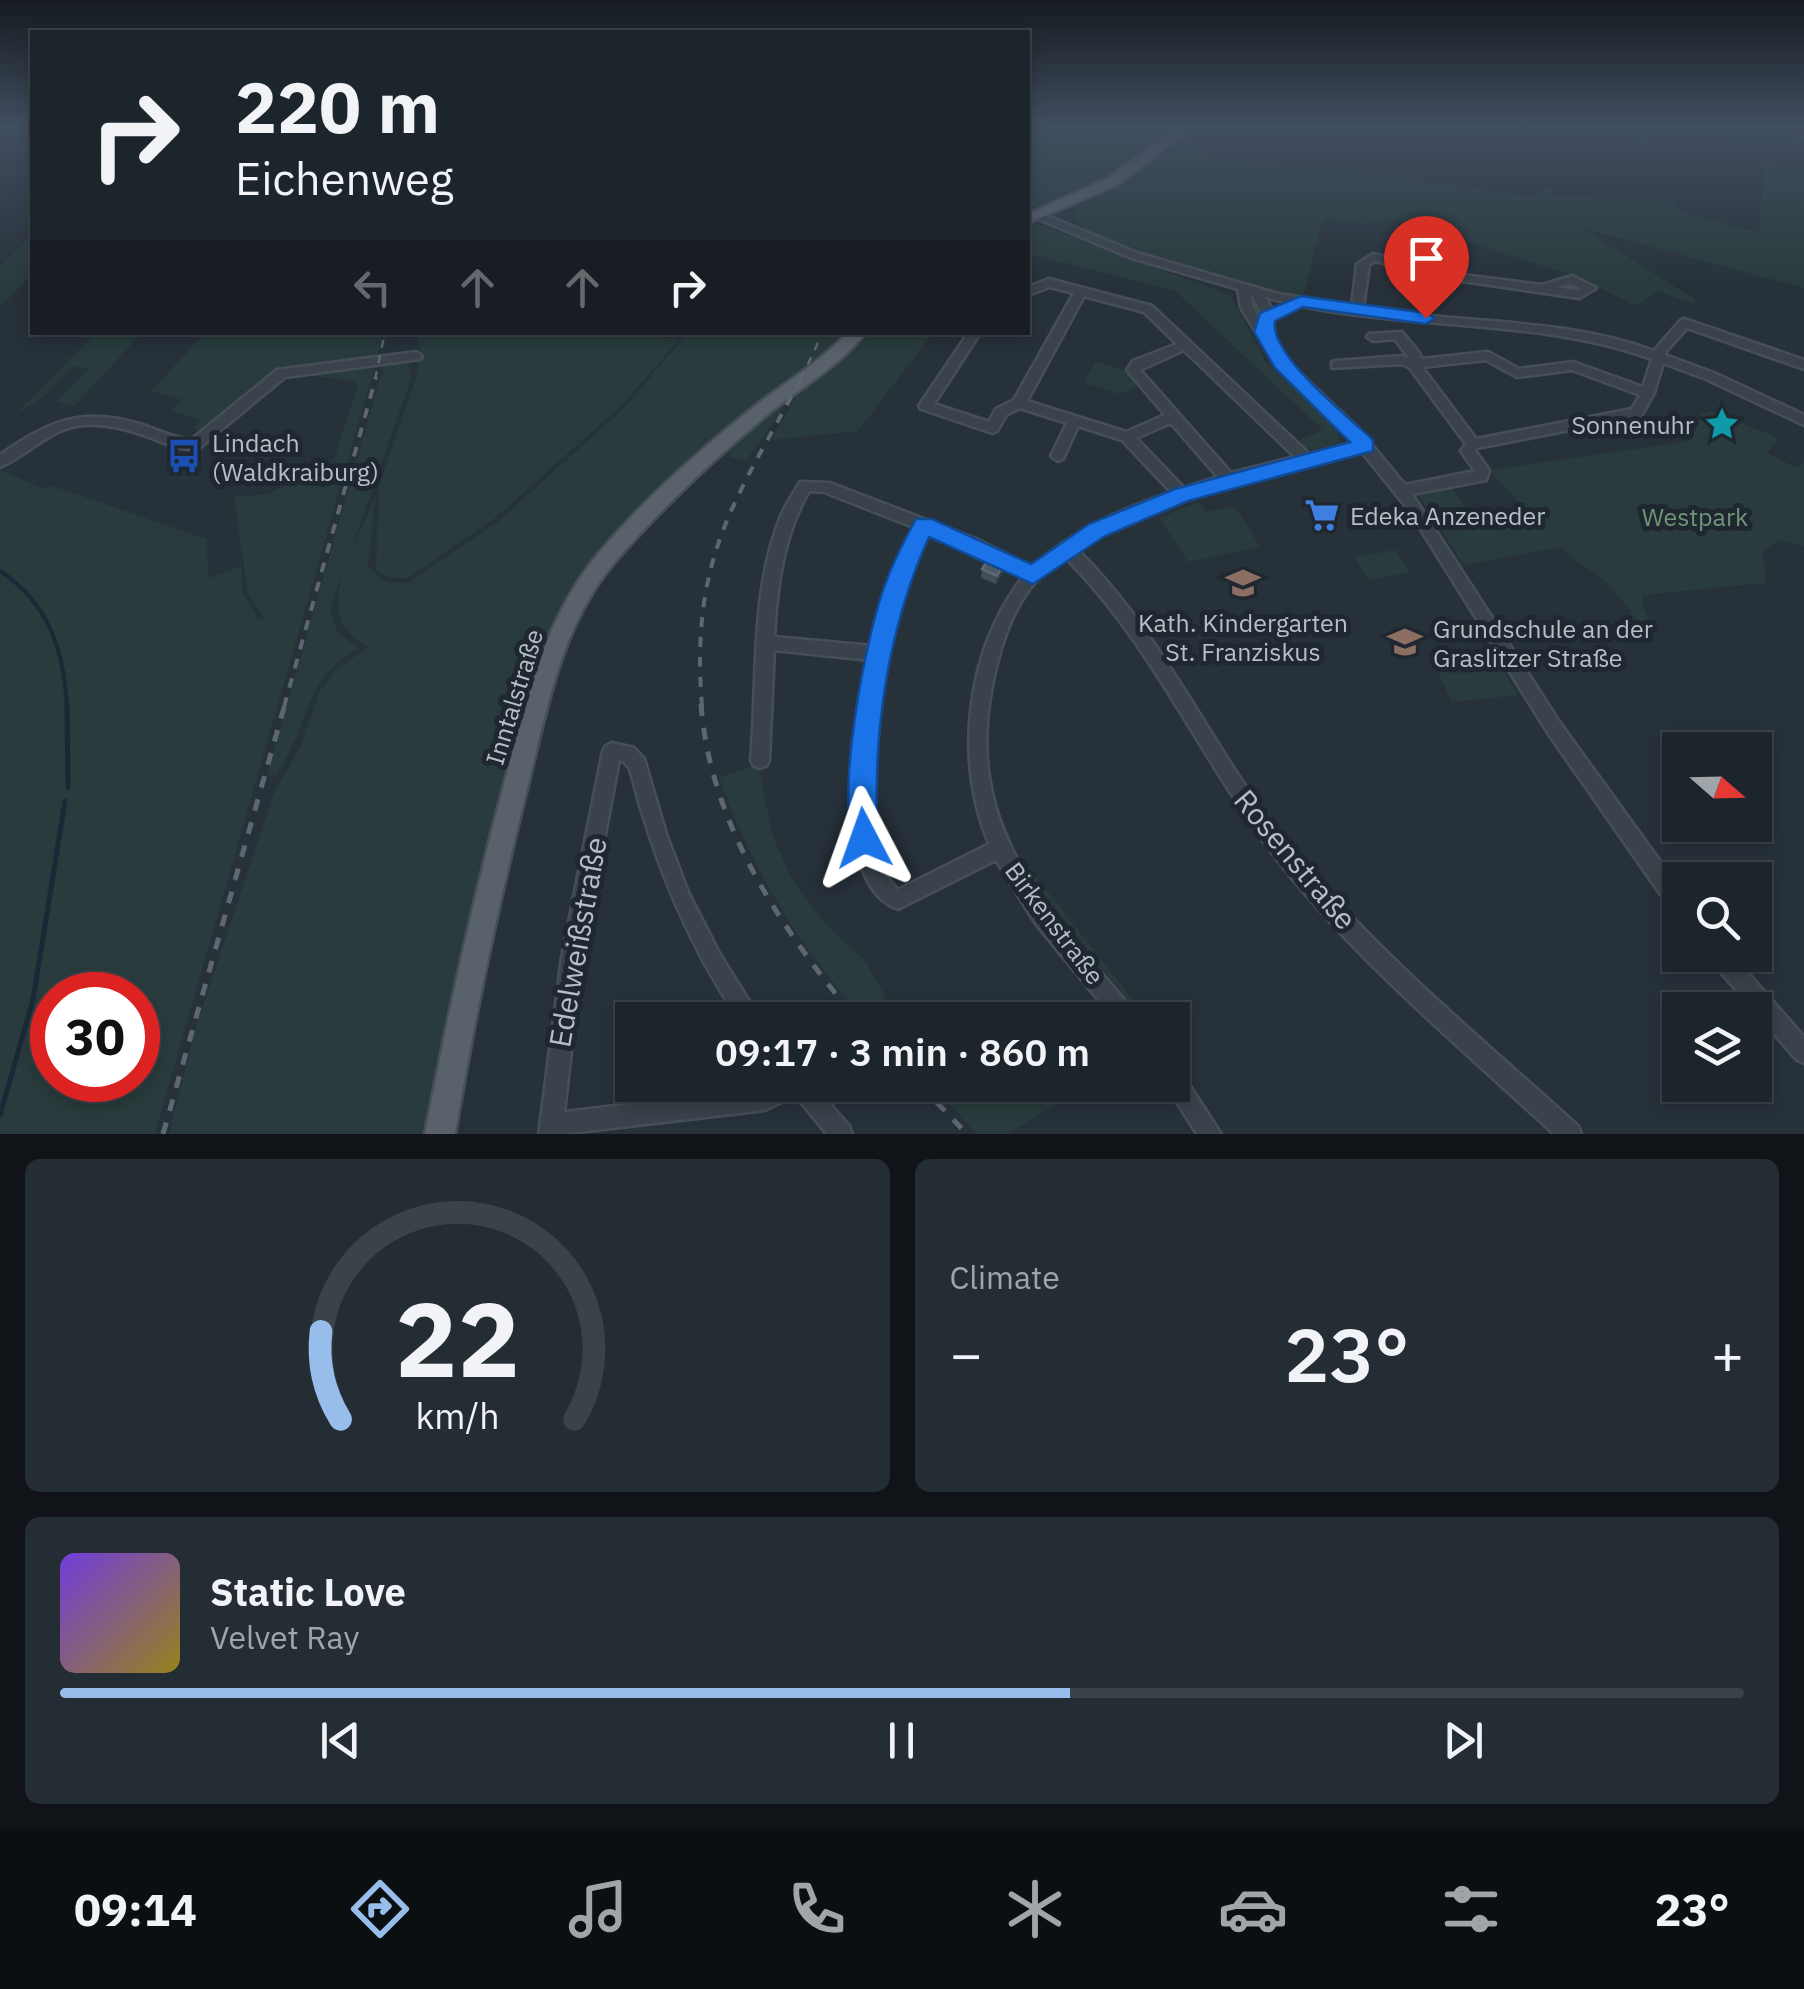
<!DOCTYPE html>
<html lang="en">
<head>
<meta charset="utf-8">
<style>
	:root { --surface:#1d252c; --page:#252d34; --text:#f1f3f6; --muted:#a0a5a9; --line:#3b4248; --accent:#97beeb }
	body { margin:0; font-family:"IBM Plex Sans",sans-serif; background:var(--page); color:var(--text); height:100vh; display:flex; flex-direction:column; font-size:38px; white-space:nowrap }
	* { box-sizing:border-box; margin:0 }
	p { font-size:32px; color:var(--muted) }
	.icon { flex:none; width:55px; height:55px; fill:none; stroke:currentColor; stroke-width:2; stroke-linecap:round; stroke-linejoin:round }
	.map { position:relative; height:1134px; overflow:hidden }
	.side { display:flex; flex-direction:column; gap:25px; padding:25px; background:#101418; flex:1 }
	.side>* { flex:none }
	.banner { position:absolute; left:30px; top:30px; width:1000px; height:305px; border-radius:0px; box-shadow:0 5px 15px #0003,0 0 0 2px var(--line); background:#1d252c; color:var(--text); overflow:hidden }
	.needle { width:65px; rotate:110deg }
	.controls { position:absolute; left:1662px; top:732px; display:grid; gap:20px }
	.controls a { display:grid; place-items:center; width:110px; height:110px; border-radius:0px; background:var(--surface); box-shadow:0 5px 15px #0003,0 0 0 2px var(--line); font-size:50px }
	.speed { position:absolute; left:30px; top:972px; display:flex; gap:20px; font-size:50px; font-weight:700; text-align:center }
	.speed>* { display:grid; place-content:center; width:130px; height:130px; border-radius:50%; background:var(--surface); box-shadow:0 5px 15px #0003,0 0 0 2px var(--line); line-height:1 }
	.speed .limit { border:15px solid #d22; background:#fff; color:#111 }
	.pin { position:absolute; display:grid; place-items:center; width:85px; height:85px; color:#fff; margin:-102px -42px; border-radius:50% 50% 50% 0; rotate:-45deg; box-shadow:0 0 10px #0007 }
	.pin .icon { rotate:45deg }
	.me { position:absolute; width:110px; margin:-55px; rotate:356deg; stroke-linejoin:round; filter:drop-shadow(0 0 8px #0008) }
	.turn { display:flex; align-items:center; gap:35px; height:210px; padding:0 40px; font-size:45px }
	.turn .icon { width:130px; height:130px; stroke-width:2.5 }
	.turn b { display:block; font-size:70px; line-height:85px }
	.lanes { display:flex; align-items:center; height:95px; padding:0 40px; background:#0003; justify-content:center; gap:50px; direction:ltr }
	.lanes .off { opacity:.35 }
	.big { font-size:75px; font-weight:600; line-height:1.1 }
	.side .widget { flex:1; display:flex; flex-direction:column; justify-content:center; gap:15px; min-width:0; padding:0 35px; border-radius:15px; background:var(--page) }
	.side .dial { align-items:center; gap:0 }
	.dial svg { height:260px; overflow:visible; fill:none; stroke:var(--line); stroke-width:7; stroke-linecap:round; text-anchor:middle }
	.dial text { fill:var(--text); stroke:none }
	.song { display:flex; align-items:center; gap:30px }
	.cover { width:120px; height:120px; border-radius:15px; background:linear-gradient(135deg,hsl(260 70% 55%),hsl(50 70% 35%)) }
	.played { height:10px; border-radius:5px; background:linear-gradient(90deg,var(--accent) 60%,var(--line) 60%) }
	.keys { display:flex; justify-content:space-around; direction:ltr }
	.heat { display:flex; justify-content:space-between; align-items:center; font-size:55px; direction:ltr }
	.side .tiles { flex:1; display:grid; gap:25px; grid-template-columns:1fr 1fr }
	.widget:last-child { grid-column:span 2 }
	.trip { position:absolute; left:615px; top:1002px; width:575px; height:100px; border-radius:0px; background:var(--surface); box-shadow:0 5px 15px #0003,0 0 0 2px var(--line); font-weight:600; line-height:100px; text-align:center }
	.dock { display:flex; height:160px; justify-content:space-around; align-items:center; background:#0c0f12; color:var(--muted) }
	.dock .icon { width:70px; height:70px }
	.dock .selected { color:var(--accent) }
	.dock b { font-size:45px; color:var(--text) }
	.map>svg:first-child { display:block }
	.green { fill:#293b3c; fill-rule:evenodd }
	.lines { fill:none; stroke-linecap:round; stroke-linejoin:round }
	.stream-far1 { stroke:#1b2937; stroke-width:4 }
	.stream { stroke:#1b2937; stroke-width:5 }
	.minor-casing { stroke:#464e57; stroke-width:5 }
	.major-casing { stroke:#464e57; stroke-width:5 }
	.minor { fill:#3a424b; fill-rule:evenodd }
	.major { fill:#59626b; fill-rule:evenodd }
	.rail-far2 { stroke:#5d6771; stroke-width:2.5; stroke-dasharray:8 8; stroke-linecap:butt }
	.rail-far1 { stroke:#5d6771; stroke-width:4; stroke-dasharray:10 10; stroke-linecap:butt }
	.rail { stroke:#5d6771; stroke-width:5; stroke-dasharray:12 12; stroke-linecap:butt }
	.wall { fill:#424d58 }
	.shaded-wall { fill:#323d47 }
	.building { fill:#4e5a64; stroke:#5e6973; stroke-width:2.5 }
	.route { fill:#1a73e8; stroke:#114b97; stroke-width:2.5 }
	.labels { text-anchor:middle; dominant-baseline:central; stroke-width:10; stroke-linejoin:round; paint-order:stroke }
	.poi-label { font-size:25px; fill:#b6bec6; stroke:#1f2730; text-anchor:start }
	.park-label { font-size:25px; fill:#709476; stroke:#1f2730 }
	.street-label { font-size:25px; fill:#b6bec6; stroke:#1f2730 }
	.near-street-label { font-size:30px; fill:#b6bec6; stroke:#1f2730 }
</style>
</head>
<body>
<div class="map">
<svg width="1804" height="1134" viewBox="0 0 1804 1134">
	<rect width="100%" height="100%" fill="#27313a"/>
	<path class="green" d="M 1028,127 L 1154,127 L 1168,130 L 1167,139 C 1123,173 1079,195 1028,215 Z
		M 1620,127 L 1758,127 L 1804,133 L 1804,141 L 1643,137 L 1670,156 L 1665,157 Z
		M 1188,137 L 1205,155 L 1230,162 L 1397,175 L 1519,195 L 1540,196 L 1545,189 L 1555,189 L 1548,196 L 1670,200 L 1682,213 L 1764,234 L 1759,231 L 1764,162 L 1804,171 L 1804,288 L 1582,228 L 1696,300 L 1693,304 L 1658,291 L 1640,304 L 1631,304 L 1579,277 L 1398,220 L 1362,224 L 1323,219 L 1303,297 C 1254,285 1101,254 1073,217 L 1075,209 L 1118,187 Z
		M 1029,221 L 1230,295 L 1266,362 L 1335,426 L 1340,441 L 1331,447 L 1304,450 L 1296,442 L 1323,430 L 1175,291 L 1035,255 L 1028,259 Z
		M 32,234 L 32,274 L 0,307 L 0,267 Z
		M 628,332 L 679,340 L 622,405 L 495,518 L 408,578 L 389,578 L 376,570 L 379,485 L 416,378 L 420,345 L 417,333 Z
		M 96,333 L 142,333 L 74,406 L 56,402 L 89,368 L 72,367 L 42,398 L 15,415 Z
		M 205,333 L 382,333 L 377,358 L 292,368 L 208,434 L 192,428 L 200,420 L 172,411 L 182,400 L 151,391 Z
		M 687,333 L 854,333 L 773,395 L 565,611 L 432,1134 L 169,1134 L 196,1027 L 274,793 L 300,747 L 319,693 L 335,670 L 369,647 C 304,617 359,541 376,494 L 368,565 L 382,581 L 408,583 L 500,520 L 627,405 Z
		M 863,333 L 933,333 L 858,431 L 771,440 L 804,383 Z
		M 385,361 L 408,361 L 411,379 L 330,609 L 337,631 L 359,649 C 304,674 308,732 276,775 L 267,775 Z
		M 1095,361 L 1124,370 L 1142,385 L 1120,394 L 1084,383 Z
		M 376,362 L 155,1134 L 0,1134 L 0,470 L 44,489 L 53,486 L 206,539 L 209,578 L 241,566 L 242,592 L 258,619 L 266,621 L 248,594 L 234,497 L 268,494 L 304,476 L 324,490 L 358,386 L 353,381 L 297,374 ZM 52,995 L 138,995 L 138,1080 L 52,1080 Z
		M 774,405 L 785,406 L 748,458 L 742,461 L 728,456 L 732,450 L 722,451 Z
		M 1714,412 L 1778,438 L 1767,453 L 1797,468 L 1804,460 L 1804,546 L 1779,540 L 1763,552 L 1766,583 L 1643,595 L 1643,607 L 1654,629 L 1643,628 C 1637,619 1609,584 1601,578 C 1586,567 1575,563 1563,547 L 1464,565 L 1417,494 L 1451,487 L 1477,521 L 1528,511 L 1489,470 L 1691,441 L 1701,414 Z
		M 1199,502 L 1206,512 L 1235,506 L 1260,547 L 1188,562 L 1159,518 Z
		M 1395,550 L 1410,572 L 1369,580 L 1354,557 Z
		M 1444,661 L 1451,674 L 1490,671 L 1486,663 L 1498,662 L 1518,695 L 1452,702 L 1434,664 Z
		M 759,765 L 771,831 L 791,878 L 823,921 L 865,961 L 899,1020 L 866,1020 C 799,948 752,870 719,777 Z
		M 1027,865 L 1149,1020 L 1143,1020 L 1023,867 Z
		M 931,1085 L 952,1085 L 964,1100 L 991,1085 L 1089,1085 L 1007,1134 L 977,1134 Z"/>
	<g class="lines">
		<path class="stream-far1" d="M 0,571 C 48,602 64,650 67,707"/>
		<path class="stream" d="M 67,704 L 68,788
			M 0,1115 L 33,1000 L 65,801"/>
		<g class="minor-casing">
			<path id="minor" d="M 1765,127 L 1804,128 L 1804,134 L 1770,130 Z
				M 1038,212 L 1137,253 L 1279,294 L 1352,306 L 1357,264 L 1373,254 L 1455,274 L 1542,285 L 1572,276 L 1596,288 L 1579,298 L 1455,280 L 1375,261 L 1369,265 L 1363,308 C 1460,324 1561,317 1654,351 L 1681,320 L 1685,319 L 1804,360 L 1804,369 L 1687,328 L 1667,350 L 1665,355 L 1714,373 L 1804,415 L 1804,425 L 1706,379 L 1663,363 L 1654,393 L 1641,416 L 1477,448 L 1475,451 L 1489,470 L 1486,480 L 1412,494 L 1560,723 L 1680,889 L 1680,915 L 1673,912 L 1548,733 L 1408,509 L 1361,451 C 1264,474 1163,495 1076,548 C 1163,634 1206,738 1279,833 C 1365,943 1475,1033 1578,1126 L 1581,1134 L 1554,1134 C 1454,1041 1346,953 1264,842 C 1194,746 1150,642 1064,556 C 1055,564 1045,572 1036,581 C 1011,609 999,650 992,686 C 963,832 1050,910 1135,1013 L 1138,1020 L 1115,1020 L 1036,924 L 996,860 L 898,909 C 827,883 857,716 870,660 L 774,650 L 769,760 L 766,766 L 760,768 L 754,766 L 751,760 C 758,680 750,592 781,516 C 786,504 794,493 800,482 L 830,483 L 976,539 L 1032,567 C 1072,531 1120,510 1171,492 L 1122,440 L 1078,426 L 1063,459 L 1058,461 L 1051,456 L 1067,423 L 1020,408 L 1006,415 L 997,431 L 992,433 L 921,409 L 919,406 L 921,403 L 969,332 L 981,332 L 934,404 L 989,422 L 996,409 L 1014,400 L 1074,293 L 1050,287 L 1028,295 L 1028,287 L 1049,279 L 1152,306 L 1309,454 L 1355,443 L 1278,366 L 1241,308 L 1238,289 L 1129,257 L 1034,217 L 1033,215 ZM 1571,284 L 1581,288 L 1577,290 L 1556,287 ZM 1250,293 L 1260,309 L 1259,318 L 1253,308 ZM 1084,296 L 1144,312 L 1177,344 L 1133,361 L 1127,370 L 1165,415 L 1126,432 L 1027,401 ZM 1265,297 C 1390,333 1527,314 1652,359 L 1643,387 L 1573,362 L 1519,369 L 1488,352 L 1421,359 L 1420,354 L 1402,332 L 1369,334 L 1367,337 L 1373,341 L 1395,339 L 1409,358 L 1402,356 L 1336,361 L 1332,362 L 1332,368 L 1401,364 L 1409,367 L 1466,444 L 1461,451 L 1475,471 L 1405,485 L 1358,428 L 1286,360 L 1269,333 L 1272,309 ZM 1184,350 L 1295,457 L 1231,473 L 1140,370 ZM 1486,360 L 1517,377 L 1572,370 L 1640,395 L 1632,409 L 1476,439 L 1422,367 ZM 1171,423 L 1218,477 L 1184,488 L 1136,438 ZM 809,491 L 824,492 L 916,528 L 886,599 L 873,646 L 774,637 C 777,586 783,536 809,491 ZM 928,532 L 966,547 L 1023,577 C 966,651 954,759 989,844 L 898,890 C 832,827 894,604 928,532 Z
				M 416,352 L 422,356 L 420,359 L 285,377 L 199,448 C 180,452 163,442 146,436 C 124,428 100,422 76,426 C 46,432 27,456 0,467 L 0,455 C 47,422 81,406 139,424 C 156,429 173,438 191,440 L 277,370 Z
				M 612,743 L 634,748 L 644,759 L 666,834 L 688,892 L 719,953 L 761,1020 L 739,1020 C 687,943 653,859 630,769 L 623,761 L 619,760 L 582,957 L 564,1112 L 763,1089 L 770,1085 L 814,1085 L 849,1126 L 852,1134 L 827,1134 L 795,1095 L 765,1110 L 561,1134 L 539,1134 L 562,957 L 603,751 L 606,746 Z
				M 1709,955 L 1732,955 L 1804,1037 L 1804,1063 L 1797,1060 L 1712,962 Z
				M 1172,1066 L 1179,1069 L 1221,1134 L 1197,1134 L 1166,1085 L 1172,1085 Z"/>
		</g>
		<g class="major-casing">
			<path id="major" d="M 1179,127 L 1193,127 L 1117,185 L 1028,223 L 1028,214 L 1107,179 Z
				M 848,332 L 866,332 C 839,367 800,388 767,415 C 713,460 661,508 615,562 C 560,626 546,714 526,793 C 498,906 474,1019 455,1134 L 425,1134 C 447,1019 472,905 502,792 C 524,710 542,621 598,554 C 645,498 702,448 759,403 C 789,380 822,361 848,332 Z"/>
		</g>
		<use href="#minor" class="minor"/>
		<use href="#major" class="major"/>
		<path class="rail-far2" d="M 375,379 L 385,332
			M 801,379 L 823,332"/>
		<path class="rail-far1" d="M 284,707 L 376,377
			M 702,707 C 690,556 735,502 802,377"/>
		<path class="rail" d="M 701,704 C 710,825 782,930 857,1020
			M 920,1085 L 967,1134
			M 163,1134 L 285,704"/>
	</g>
	<path class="wall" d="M 982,569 L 1004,571 L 996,584 L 981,578 Z"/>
	<path class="shaded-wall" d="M 1005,562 L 1004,571 L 996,584 L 997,576 Z"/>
	<path class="building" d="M 991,555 L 1005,562 L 997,576 L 982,569 Z"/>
	<linearGradient id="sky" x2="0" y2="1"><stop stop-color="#151b20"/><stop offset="0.44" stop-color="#414e60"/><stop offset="1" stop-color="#414e60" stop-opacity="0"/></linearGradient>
	<rect width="1804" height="286" fill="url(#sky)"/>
	<path class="route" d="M 1301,296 L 1426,313 L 1435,318 L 1426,324 L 1303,307 L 1275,321 C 1269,355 1348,416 1373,440 L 1373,451 L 1188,501 L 1105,536 L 1033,584 L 929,537 C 887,630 872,737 878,838 L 874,848 L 864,852 L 855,848 C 834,799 866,633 886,582 C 894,560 905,539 916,519 L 932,519 L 1031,564 L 1089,524 L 1175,489 L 1350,442 L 1275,368 L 1254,332 L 1260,313 Z"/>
	<defs>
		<g id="sight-bare" transform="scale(2.7)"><path d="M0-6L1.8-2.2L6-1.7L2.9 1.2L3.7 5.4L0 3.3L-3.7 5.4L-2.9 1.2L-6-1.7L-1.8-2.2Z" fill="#0f9aa8" stroke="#1f2730" stroke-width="2.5" paint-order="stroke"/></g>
		<g id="bus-bare" transform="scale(2.7)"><path d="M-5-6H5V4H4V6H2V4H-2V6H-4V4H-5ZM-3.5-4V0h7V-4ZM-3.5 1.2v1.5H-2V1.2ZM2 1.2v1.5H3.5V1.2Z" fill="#1a4fb4" stroke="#1f2730" stroke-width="2.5" paint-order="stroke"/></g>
		<g id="supermarket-bare" transform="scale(2.7)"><path d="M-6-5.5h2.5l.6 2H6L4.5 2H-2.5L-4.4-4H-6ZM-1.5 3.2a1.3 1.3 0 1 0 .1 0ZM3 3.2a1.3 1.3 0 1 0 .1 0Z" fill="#3f7fe0" stroke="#1f2730" stroke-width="2.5" paint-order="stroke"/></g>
		<g id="school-bare" transform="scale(2.7)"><path d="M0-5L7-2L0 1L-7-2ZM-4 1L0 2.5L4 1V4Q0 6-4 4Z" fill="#8d6e63" stroke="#1f2730" stroke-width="2.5" paint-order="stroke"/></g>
	</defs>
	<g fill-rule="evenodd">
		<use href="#sight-bare" x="1722" y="424"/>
		<use href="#bus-bare" x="184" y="456"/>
		<use href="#supermarket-bare" x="1322" y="515"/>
		<use href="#school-bare" x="1243" y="583"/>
		<use href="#school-bare" x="1405" y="642"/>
	</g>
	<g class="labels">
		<g class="poi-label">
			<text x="1694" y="424" text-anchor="end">Sonnenuhr</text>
			<text x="212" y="442">Lindach<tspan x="212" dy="29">(Waldkraiburg)</tspan></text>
			<text x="1350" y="515">Edeka Anzeneder</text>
			<text x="1243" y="622" text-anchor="middle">Kath. Kindergarten<tspan x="1243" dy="29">St. Franziskus</tspan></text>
			<text x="1433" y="628">Grundschule an der<tspan x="1433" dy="29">Graslitzer Straße</tspan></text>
		</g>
		<g class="park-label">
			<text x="1695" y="516">Westpark</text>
		</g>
		<g class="street-label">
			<text transform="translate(514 697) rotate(-73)">Inntalstraße</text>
			<text transform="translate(1055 923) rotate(53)">Birkenstraße</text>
		</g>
		<g class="near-street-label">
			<text transform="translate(1296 859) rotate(50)">Rosenstraße</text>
			<text transform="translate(577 942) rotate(-80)">Edelweißstraße</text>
		</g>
	</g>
</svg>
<div class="controls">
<a><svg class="needle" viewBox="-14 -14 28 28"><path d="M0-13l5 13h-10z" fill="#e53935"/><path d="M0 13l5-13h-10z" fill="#a0a5a9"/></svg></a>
<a><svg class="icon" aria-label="search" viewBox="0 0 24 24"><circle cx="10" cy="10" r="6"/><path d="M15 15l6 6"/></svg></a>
<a><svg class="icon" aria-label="layers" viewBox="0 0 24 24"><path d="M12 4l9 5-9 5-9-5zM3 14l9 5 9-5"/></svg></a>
</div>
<div class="speed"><div class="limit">30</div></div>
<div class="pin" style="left:1426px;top:318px;background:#d93025"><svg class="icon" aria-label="arrive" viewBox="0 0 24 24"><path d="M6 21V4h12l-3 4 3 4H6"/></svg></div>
<svg class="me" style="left:864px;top:838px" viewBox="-20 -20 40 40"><path d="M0-17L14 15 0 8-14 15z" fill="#1a73e8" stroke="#fff" stroke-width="4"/></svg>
<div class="trip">09:17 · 3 min · 860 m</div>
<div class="banner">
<div class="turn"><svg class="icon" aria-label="right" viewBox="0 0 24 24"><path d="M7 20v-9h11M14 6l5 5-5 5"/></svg><div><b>220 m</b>Eichenweg</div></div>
<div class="lanes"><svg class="icon off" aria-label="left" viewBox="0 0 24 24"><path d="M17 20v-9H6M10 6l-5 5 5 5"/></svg><svg class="icon off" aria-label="ahead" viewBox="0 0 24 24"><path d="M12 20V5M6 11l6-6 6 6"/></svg><svg class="icon off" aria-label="ahead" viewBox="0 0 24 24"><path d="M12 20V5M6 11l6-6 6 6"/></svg><svg class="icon" aria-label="right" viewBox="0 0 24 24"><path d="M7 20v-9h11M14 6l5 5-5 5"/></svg></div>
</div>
</div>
<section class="side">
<div class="tiles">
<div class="widget dial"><svg viewBox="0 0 100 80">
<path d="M14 69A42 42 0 1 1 86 69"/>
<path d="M14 69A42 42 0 0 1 8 42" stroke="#97beeb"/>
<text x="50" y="56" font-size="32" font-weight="700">22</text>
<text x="50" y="72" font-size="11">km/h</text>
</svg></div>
<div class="widget"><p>Climate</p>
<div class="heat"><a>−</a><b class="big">23°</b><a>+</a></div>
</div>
<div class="widget">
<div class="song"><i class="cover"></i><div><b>Static Love</b><p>Velvet Ray</p></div></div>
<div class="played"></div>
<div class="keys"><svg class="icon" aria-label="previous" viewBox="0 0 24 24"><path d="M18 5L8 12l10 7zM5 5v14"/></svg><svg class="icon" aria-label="pause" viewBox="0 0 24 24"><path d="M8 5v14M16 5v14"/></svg><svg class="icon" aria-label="next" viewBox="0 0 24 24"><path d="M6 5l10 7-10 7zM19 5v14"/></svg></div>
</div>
</div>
</section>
<nav class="dock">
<b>09:14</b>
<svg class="icon selected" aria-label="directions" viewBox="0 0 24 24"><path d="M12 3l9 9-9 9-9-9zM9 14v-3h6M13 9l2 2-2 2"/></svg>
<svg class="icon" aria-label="music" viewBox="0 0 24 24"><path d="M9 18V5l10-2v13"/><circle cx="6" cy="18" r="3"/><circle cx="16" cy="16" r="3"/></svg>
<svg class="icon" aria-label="phone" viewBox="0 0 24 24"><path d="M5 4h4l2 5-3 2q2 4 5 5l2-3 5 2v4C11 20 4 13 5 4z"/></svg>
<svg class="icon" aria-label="climate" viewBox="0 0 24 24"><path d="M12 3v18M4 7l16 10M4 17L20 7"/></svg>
<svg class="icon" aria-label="car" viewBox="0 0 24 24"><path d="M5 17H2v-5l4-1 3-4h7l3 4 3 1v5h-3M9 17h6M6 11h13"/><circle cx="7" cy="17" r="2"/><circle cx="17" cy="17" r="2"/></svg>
<svg class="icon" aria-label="filters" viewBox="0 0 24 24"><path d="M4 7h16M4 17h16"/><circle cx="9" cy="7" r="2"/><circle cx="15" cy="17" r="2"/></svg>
<b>23°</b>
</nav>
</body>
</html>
